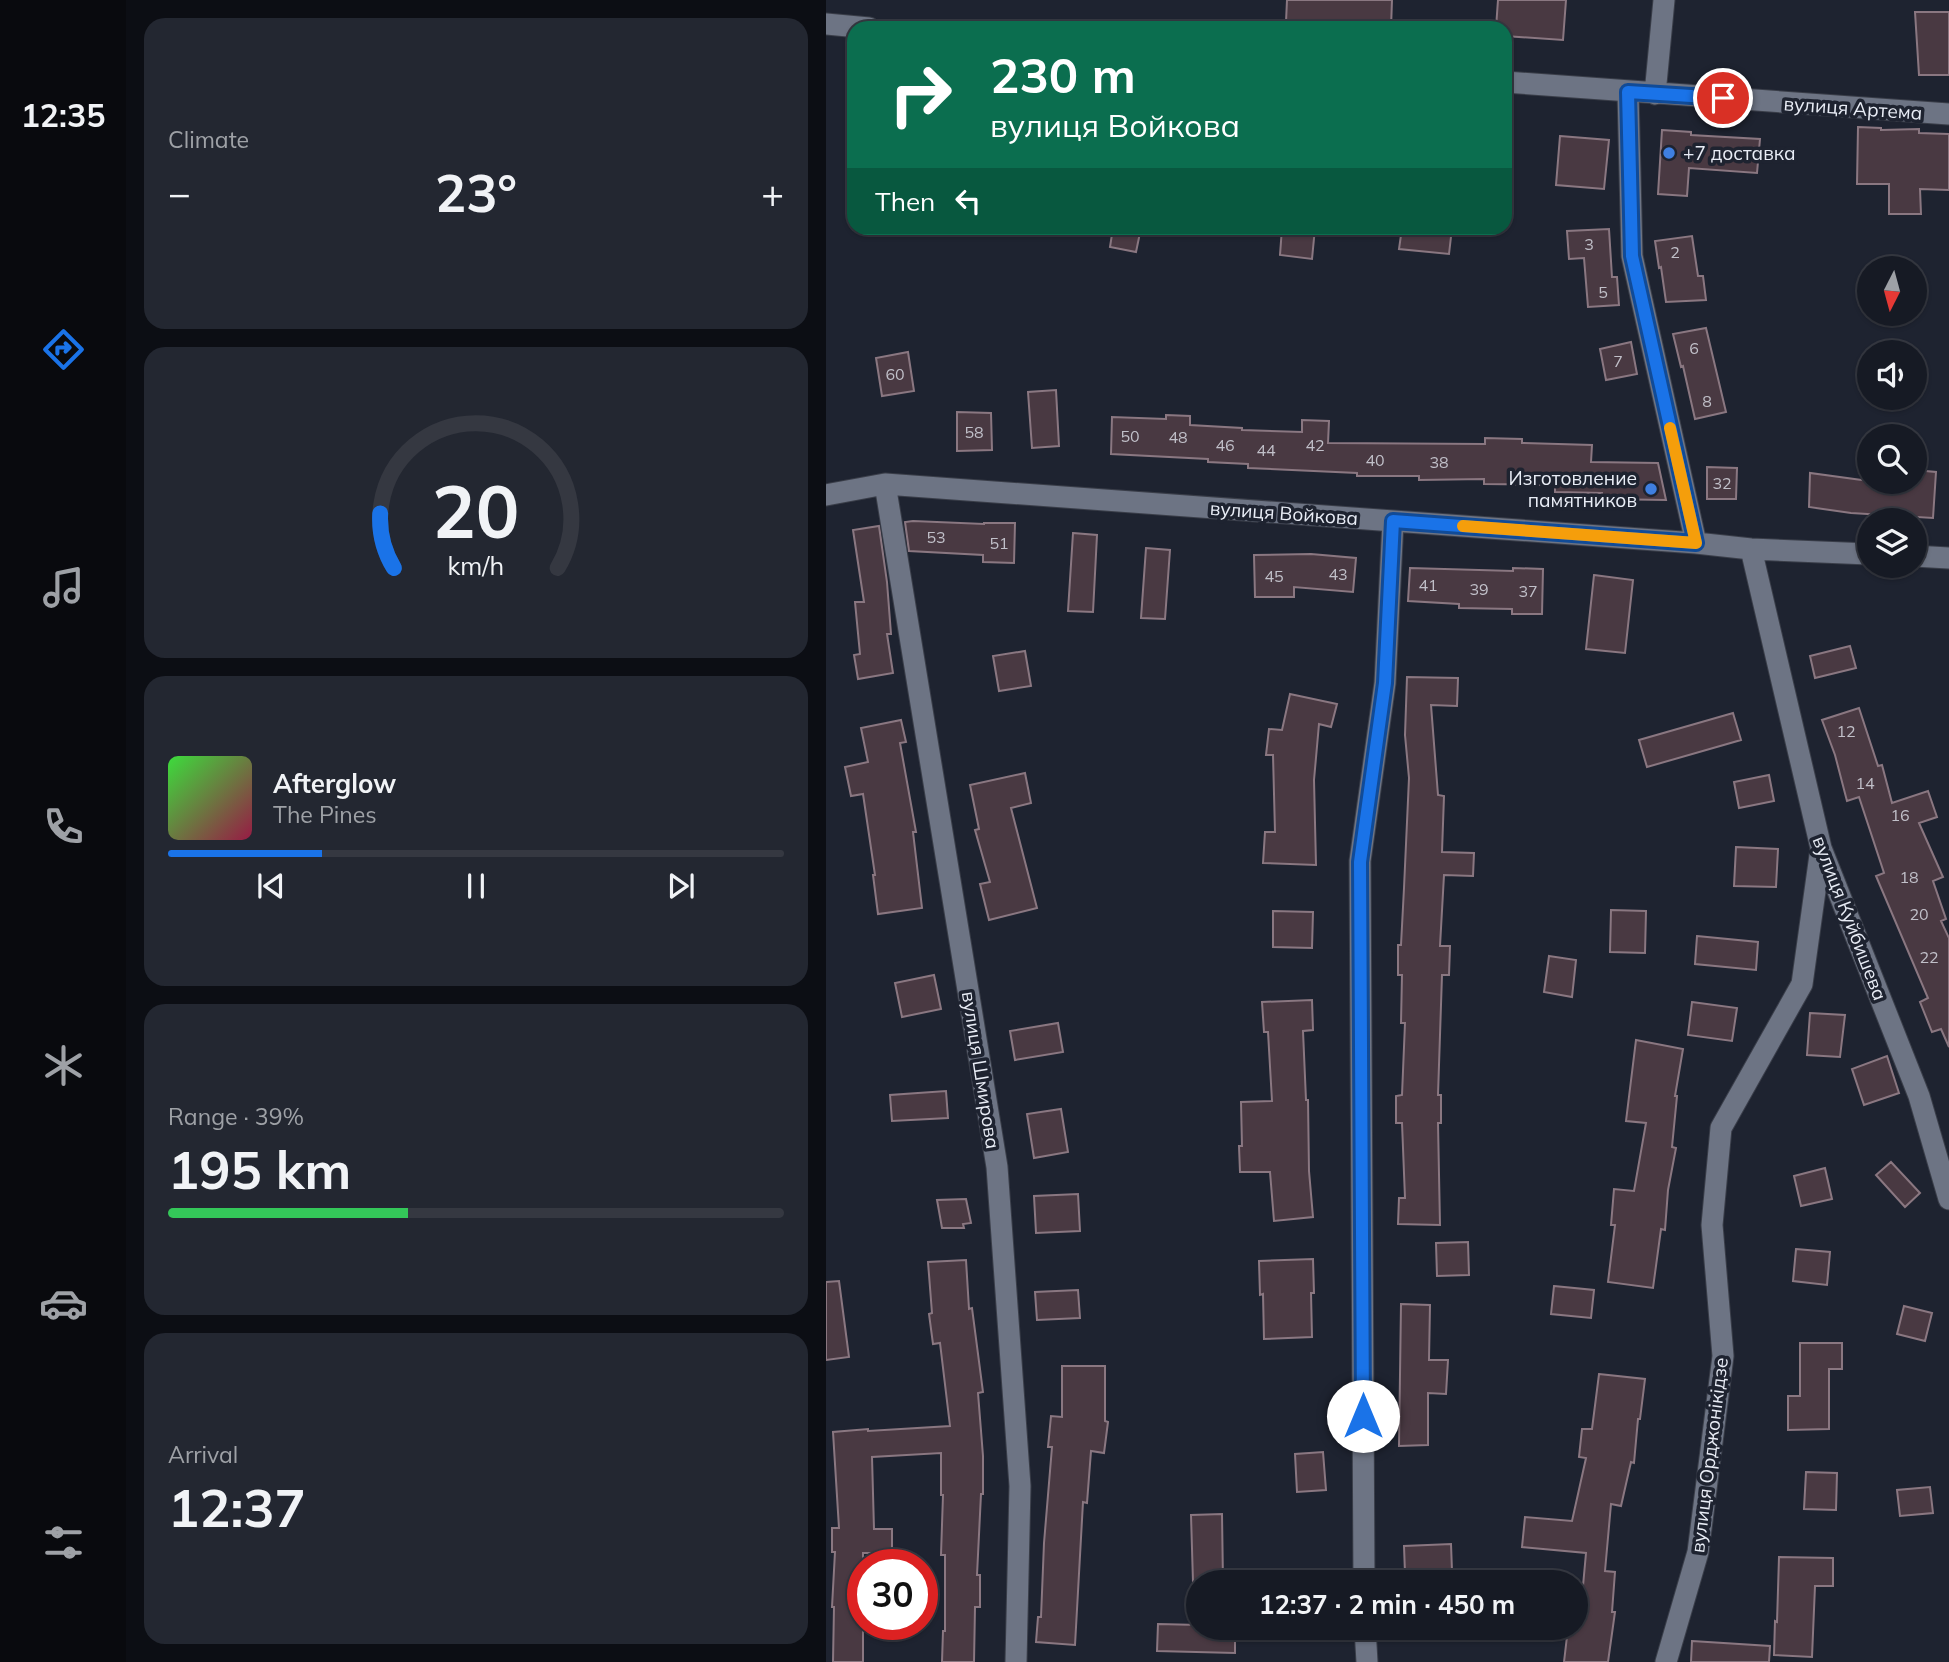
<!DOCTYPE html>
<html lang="en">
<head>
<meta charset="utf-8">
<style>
	:root { --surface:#161a24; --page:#232731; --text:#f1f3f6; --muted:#9ea1a6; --line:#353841; --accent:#1a73e8 }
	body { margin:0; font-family:Mulish,sans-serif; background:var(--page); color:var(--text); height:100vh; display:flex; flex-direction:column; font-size:26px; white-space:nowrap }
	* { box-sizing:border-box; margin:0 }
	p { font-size:23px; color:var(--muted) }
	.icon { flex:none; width:38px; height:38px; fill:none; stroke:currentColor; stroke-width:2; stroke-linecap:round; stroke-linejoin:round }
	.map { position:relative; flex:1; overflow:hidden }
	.sheet { display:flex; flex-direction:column; gap:18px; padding:18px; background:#0c0e14; width:700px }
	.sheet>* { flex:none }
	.banner { position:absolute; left:21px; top:21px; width:665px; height:214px; border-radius:21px; box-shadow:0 2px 5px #0004,0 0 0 2px var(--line); background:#0b6e4f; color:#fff; overflow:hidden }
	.needle { width:46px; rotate:186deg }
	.controls { position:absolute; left:1031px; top:256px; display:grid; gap:14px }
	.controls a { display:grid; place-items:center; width:70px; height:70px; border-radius:50%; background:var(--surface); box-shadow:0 2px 5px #0004,0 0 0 2px var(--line); font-size:35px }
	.speed { position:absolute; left:21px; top:1549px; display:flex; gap:14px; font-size:35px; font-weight:700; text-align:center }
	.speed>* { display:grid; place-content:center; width:91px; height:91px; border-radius:50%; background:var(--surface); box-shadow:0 2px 5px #0004,0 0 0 2px var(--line); line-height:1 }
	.speed .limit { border:10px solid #d22; background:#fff; color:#111 }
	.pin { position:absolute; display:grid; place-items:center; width:60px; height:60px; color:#fff; margin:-30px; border:4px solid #fff; border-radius:50%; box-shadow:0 2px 7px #0007 }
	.me { position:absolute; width:77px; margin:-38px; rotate:0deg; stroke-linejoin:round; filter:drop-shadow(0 0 5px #0008) }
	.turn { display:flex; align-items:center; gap:24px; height:147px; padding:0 28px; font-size:32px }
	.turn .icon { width:91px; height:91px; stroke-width:2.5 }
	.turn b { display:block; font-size:49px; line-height:60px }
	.then { display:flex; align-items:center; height:66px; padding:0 28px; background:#0003; gap:14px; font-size:26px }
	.big { font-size:52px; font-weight:700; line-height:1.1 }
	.sheet .widget { flex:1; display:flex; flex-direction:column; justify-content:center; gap:10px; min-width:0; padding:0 24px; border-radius:21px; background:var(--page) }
	.sheet .dial { align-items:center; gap:0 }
	.dial svg { height:182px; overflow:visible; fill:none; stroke:var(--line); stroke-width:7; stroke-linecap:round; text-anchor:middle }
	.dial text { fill:var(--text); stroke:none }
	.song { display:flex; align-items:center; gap:21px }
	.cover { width:84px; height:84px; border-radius:10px; background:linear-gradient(135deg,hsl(120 70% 55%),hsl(340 70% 35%)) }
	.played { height:7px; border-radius:4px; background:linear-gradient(90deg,var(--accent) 25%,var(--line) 25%) }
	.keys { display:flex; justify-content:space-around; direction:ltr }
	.heat { display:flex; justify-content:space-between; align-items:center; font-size:38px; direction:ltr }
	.charge { height:10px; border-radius:5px; background:linear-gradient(90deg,#34c759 39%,var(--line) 0) }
	.trip { position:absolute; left:360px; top:1570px; width:402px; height:70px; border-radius:35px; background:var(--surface); box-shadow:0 2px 5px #0004,0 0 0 2px var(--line); font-weight:700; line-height:70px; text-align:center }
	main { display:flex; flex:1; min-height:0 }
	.tab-bar { display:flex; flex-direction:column; width:126px; justify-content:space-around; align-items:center; background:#090a0e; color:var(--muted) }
	.tab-bar .icon { width:49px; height:49px }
	.tab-bar .selected { color:var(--accent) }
	.tab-bar b { font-size:32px; color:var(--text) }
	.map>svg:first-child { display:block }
	.building { fill:#493942; stroke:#8a7781; stroke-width:2 }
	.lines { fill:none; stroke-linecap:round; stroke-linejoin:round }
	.street-casing { stroke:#3a3e49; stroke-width:23 }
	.secondary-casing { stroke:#3a3e49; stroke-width:23 }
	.street { stroke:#6d7484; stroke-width:21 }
	.secondary { stroke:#6d7484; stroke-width:21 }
	.route-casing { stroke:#114b97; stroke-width:18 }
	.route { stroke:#1a73e8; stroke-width:12 }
	.slow { stroke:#f59e0b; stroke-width:12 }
	.shop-dot { fill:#3f7fe0; stroke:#1e2330; stroke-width:2.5 }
	.labels { text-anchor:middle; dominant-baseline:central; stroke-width:7; stroke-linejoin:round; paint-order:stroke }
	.number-label { font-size:16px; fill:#c1c0c9 }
	.street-label { font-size:19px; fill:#e9edf6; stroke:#1e2330 }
	.poi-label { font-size:19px; fill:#e9edf6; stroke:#1e2330; text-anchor:start }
</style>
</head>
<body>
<main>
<nav class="tab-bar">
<b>12:35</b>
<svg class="icon selected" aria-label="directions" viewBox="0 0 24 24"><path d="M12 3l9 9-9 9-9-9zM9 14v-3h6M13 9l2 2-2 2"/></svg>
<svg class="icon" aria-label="music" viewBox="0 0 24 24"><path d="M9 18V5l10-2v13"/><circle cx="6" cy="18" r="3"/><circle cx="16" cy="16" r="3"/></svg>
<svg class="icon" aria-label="phone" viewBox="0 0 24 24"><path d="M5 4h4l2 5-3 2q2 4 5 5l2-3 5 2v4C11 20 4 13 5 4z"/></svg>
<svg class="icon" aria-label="climate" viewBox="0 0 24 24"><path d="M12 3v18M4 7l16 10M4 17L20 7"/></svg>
<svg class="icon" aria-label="car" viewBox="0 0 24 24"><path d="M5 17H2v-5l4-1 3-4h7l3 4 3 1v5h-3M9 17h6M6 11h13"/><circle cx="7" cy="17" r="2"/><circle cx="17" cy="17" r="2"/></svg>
<svg class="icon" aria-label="filters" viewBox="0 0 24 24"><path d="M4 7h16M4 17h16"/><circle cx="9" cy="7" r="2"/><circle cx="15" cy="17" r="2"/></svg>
</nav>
<section class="sheet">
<div class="widget"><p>Climate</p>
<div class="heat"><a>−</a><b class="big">23°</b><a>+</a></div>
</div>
<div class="widget dial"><svg viewBox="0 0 100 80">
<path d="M14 69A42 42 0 1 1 86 69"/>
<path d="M14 69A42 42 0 0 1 8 45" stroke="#1a73e8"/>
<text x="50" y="56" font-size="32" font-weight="700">20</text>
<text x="50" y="72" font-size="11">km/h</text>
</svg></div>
<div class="widget">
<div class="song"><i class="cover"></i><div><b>Afterglow</b><p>The Pines</p></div></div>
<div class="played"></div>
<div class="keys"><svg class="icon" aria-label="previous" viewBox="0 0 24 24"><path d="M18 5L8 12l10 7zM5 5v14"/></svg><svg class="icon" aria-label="pause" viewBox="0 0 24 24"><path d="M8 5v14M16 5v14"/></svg><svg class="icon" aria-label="next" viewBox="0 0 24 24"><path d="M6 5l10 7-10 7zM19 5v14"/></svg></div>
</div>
<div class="widget"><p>Range · 39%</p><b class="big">195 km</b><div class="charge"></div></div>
<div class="widget"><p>Arrival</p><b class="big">12:37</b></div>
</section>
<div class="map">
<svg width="1123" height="1662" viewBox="0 0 1123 1662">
	<rect width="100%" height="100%" fill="#1e2330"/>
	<path class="building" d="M 461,0 L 566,0 L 565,28 L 517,28 L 517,25 L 460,22 Z
		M 672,0 L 740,0 L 737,40 L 679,36 L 679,28 L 670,28 Z
		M 1089,12 L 1123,12 L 1123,75 L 1093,75 Z
		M 1032,127 L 1055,128 L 1055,130 L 1093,129 L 1093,133 L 1123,134 L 1123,190 L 1094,189 L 1095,214 L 1063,214 L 1063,184 L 1031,184 Z
		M 836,130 L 865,132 L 865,135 L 934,139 L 931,173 L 863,168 L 861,196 L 832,194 Z
		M 734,136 L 783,140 L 778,189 L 730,185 Z
		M 287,228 L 315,228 L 310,252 L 284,247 Z
		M 456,228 L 489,228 L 486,259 L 454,255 Z
		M 576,228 L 626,228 L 623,254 L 573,249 Z
		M 783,229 L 786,277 L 791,277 L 793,305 L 762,307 L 758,258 L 743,259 L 741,231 Z
		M 866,236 L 872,276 L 877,276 L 880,300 L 840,302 L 835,267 L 833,268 L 829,241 Z
		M 880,328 L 900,412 L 869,419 L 857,366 L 855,367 L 847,334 Z
		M 805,342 L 811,374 L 780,380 L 774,349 Z
		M 82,352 L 88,391 L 56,396 L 50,358 Z
		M 230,390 L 233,446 L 206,448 L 202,392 Z
		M 131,412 L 165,413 L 166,450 L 131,451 Z
		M 340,415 L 364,416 L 364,425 L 416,428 L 416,430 L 476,432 L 476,420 L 503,421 L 502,443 L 659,444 L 659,438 L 696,439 L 696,443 L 766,445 L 765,462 L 832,463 L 840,500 L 777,499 L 776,493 L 729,492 L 729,485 L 658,484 L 658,479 L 593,480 L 593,476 L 531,476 L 531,473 L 422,468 L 422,464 L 382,462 L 382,459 L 285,454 L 286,417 L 340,419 Z
		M 881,467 L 911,468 L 910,499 L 881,499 Z
		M 1088,470 L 1110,472 L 1107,518 L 1025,513 L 983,507 L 984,473 L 1043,481 L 1088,481 Z
		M 87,521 L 158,524 L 158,523 L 189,523 L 188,563 L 157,562 L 157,555 L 83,551 L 79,522 Z
		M 53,526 L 61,582 L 65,634 L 61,634 L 67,673 L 32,679 L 28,655 L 34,654 L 29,602 L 38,602 L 27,530 Z
		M 247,533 L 271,535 L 267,612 L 242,611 Z
		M 320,548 L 344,550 L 339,619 L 315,618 Z
		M 485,554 L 530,558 L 527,592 L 468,587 L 468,597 L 429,597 L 428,555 Z
		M 584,568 L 687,571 L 687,568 L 717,569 L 716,614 L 686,614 L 686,609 L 633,608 L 633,604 L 582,601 Z
		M 768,575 L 807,580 L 799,653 L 760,649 Z
		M 1024,646 L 1030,668 L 989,678 L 984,656 Z
		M 199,651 L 205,686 L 173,691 L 167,656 Z
		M 581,677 L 632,678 L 631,706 L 605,705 L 612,795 L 618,796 L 616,852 L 648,853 L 647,876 L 618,875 L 614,946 L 624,946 L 623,975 L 616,975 L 612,1095 L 615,1095 L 615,1123 L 612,1123 L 614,1225 L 572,1224 L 573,1198 L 579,1198 L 576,1123 L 570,1123 L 570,1096 L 576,1095 L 579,1023 L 575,1023 L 576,975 L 572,975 L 572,945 L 575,945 L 578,888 L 583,778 L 579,735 Z
		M 464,694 L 511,704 L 505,727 L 493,724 L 488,780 L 490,865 L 437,863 L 439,832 L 449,832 L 447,755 L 440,755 L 443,729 L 456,730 Z
		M 1033,708 L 1052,766 L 1056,765 L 1066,803 L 1102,791 L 1111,817 L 1093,823 L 1117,877 L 1107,881 L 1120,919 L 1115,921 L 1123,938 L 1123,1047 L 1115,1029 L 1106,1032 L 1094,1002 L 1102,998 L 1050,876 L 1058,873 L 1033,797 L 1021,801 L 1009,755 L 996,720 Z
		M 907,713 L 915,740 L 821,767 L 813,740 Z
		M 75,720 L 80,742 L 74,743 L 90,832 L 87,832 L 96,908 L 52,914 L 47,875 L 49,875 L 37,794 L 25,796 L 19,767 L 42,762 L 35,728 Z
		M 199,773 L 205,803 L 185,808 L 211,908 L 163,920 L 154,884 L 164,882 L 149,830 L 153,829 L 144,785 Z
		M 943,775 L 948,801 L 913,808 L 908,782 Z
		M 910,847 L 952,849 L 950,887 L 908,886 Z
		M 785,910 L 820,911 L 819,953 L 784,952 Z
		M 447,911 L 487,912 L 486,948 L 447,947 Z
		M 871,936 L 932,942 L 930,970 L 869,964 Z
		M 723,956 L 750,960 L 746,997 L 718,992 Z
		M 108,975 L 115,1009 L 76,1017 L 69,983 Z
		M 486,1000 L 487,1030 L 477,1031 L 480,1100 L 482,1100 L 483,1171 L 487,1217 L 448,1221 L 444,1172 L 414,1172 L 413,1146 L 416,1146 L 415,1102 L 446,1101 L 442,1032 L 438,1032 L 436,1002 Z
		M 866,1002 L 911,1008 L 906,1041 L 862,1035 Z
		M 984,1013 L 1019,1015 L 1014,1057 L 981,1055 Z
		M 232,1023 L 237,1052 L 189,1060 L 184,1031 Z
		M 810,1040 L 857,1049 L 849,1096 L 851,1096 L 846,1147 L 850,1148 L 842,1190 L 839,1230 L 835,1229 L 827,1288 L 782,1282 L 789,1225 L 785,1225 L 788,1189 L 808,1191 L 820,1123 L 800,1121 Z
		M 1061,1056 L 1073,1093 L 1038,1105 L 1026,1069 Z
		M 120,1091 L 122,1118 L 66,1121 L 64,1095 Z
		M 235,1109 L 242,1152 L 208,1158 L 201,1114 Z
		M 1065,1162 L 1094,1193 L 1079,1207 L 1050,1175 Z
		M 999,1168 L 1006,1199 L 975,1206 L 968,1176 Z
		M 252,1194 L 254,1231 L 210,1233 L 208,1196 Z
		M 140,1199 L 145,1223 L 137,1224 L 138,1228 L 116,1228 L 111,1200 Z
		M 642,1242 L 643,1275 L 611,1276 L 610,1243 Z
		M 970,1249 L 1004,1252 L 1001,1285 L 967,1281 Z
		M 487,1259 L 488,1293 L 485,1293 L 486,1337 L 438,1339 L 437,1294 L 434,1295 L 433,1261 Z
		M 140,1260 L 143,1309 L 146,1308 L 157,1392 L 152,1393 L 157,1456 L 157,1494 L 155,1494 L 151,1575 L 154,1575 L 154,1607 L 149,1607 L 148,1662 L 116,1662 L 117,1631 L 119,1631 L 119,1555 L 115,1555 L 117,1495 L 115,1495 L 115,1453 L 46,1457 L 48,1529 L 66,1529 L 66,1553 L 37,1553 L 37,1662 L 7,1662 L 8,1607 L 6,1607 L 9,1552 L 6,1552 L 6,1528 L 13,1528 L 7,1432 L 42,1429 L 42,1431 L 124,1426 L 114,1343 L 107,1344 L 103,1314 L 106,1313 L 102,1262 Z
		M 13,1281 L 23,1357 L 0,1360 L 0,1282 Z
		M 728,1286 L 768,1290 L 765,1318 L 725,1314 Z
		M 252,1290 L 254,1318 L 211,1320 L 209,1292 Z
		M 575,1304 L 604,1305 L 603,1360 L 622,1360 L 620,1394 L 602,1393 L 602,1445 L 573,1446 Z
		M 1078,1306 L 1106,1313 L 1099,1341 L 1071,1334 Z
		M 974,1343 L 1016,1343 L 1016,1369 L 1003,1369 L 1003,1429 L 962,1430 L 962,1396 L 974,1396 Z
		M 236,1366 L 279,1366 L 279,1421 L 282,1422 L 278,1453 L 265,1451 L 261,1503 L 257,1502 L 249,1645 L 210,1642 L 212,1617 L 215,1617 L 218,1543 L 226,1447 L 222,1447 L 225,1416 L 236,1417 Z
		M 773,1374 L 819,1379 L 814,1419 L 812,1419 L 808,1463 L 805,1462 L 795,1506 L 785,1504 L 779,1571 L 789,1572 L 786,1612 L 789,1612 L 782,1662 L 738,1662 L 742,1628 L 751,1628 L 751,1608 L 755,1608 L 760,1553 L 696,1547 L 699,1517 L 746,1521 L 760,1458 L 753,1457 L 756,1429 L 766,1429 Z
		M 497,1452 L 500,1490 L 471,1492 L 469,1454 Z
		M 980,1472 L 1011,1473 L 1010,1510 L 978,1509 Z
		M 1104,1487 L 1107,1513 L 1074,1516 L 1071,1490 Z
		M 396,1514 L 397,1582 L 367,1582 L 365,1515 Z
		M 625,1544 L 626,1571 L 579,1573 L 578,1546 Z
		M 953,1557 L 1007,1558 L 1007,1586 L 989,1586 L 986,1657 L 948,1655 L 949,1621 L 951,1622 Z
		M 332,1624 L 373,1625 L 373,1628 L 409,1628 L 409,1653 L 331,1651 Z
		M 866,1641 L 944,1646 L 943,1662 L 865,1662 Z"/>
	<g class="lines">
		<g class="street-casing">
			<path id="street" d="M 802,92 L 806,256 L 870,543
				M 59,484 L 171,1167 L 194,1486 L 190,1662
				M 0,495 L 59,484 L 870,543 L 925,549 L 1043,554
				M 925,549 L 995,848 L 1093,1096 L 1123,1199
				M 1088,556 L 1123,558
				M 538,1582 L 534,861 L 559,683 L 567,521
				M 539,1628 L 541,1662
				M 840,1662 L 872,1552 L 897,1356 L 886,1225 L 895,1128 L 976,984 L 995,848"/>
		</g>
		<g class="secondary-casing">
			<path id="secondary" d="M 0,24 L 43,28
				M 679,82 L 1123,114
				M 829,94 L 838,0"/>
		</g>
		<use href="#street" class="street"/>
		<use href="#secondary" class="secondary"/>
	</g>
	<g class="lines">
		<g class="route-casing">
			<path id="route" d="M 537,1416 L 534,862 L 559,683 L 567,521 L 870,543 L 806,256 L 802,92 L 897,98"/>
		</g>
		<use href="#route" class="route"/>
		<path class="slow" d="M 637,526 L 870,543 L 844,428"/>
	</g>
	<g class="shop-dot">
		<circle cx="843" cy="153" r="7"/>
		<circle cx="825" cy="489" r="7"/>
	</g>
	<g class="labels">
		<g class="number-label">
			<text x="763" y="244">3</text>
			<text x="849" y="252">2</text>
			<text x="777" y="292">5</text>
			<text x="868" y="348">6</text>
			<text x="792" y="361">7</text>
			<text x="69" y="374">60</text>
			<text x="881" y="401">8</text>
			<text x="148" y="432">58</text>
			<text x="304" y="436">50</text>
			<text x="352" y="437">48</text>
			<text x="399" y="445">46</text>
			<text x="489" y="445">42</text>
			<text x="440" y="450">44</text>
			<text x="549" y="460">40</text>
			<text x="613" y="462">38</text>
			<text x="896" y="483">32</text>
			<text x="110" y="537">53</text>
			<text x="173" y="543">51</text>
			<text x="512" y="574">43</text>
			<text x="448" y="576">45</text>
			<text x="602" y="585">41</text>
			<text x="653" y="589">39</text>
			<text x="702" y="591">37</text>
			<text x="1020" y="731">12</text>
			<text x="1039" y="783">14</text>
			<text x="1074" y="815">16</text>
			<text x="1083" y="877">18</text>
			<text x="1093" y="914">20</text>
			<text x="1103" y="957">22</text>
		</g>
		<g class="street-label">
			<text transform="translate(1027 108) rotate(4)">вулиця Артема</text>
			<text transform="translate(458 513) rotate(4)">вулиця Войкова</text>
			<text transform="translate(1024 918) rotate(69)">вулиця Куйбишева</text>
			<text transform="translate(155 1070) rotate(81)">вулиця Шмирова</text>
			<text transform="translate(883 1455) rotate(-83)">вулиця Орджонікідзе</text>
		</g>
		<g class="poi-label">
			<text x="857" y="153">+7 доставка</text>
			<text x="811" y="478" text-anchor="end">Изготовление<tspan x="811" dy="22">памятников</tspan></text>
		</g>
	</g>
</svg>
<div class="controls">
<a><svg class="needle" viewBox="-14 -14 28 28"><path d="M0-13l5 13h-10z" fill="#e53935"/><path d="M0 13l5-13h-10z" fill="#9ea1a6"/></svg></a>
<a><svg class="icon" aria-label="sound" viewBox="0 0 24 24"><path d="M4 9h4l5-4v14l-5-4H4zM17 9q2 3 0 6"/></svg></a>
<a><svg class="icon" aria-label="search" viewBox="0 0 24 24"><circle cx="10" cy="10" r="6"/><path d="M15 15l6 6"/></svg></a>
<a><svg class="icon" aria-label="layers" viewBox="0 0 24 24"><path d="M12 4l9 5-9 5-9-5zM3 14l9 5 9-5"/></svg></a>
</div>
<div class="speed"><div class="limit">30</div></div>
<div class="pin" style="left:897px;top:98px;background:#d93025"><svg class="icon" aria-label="arrive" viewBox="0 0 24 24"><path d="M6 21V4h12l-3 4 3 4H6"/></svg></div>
<svg class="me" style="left:537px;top:1416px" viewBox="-20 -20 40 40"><circle r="19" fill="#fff"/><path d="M0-13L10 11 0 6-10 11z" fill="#1a73e8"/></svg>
<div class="trip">12:37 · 2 min · 450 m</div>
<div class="banner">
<div class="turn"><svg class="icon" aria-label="right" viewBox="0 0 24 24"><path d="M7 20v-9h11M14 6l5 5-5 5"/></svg><div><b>230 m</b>вулиця Войкова</div></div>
<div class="then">Then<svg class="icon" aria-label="left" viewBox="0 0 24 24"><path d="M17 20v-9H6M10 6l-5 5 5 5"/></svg></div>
</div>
</div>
</main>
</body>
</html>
